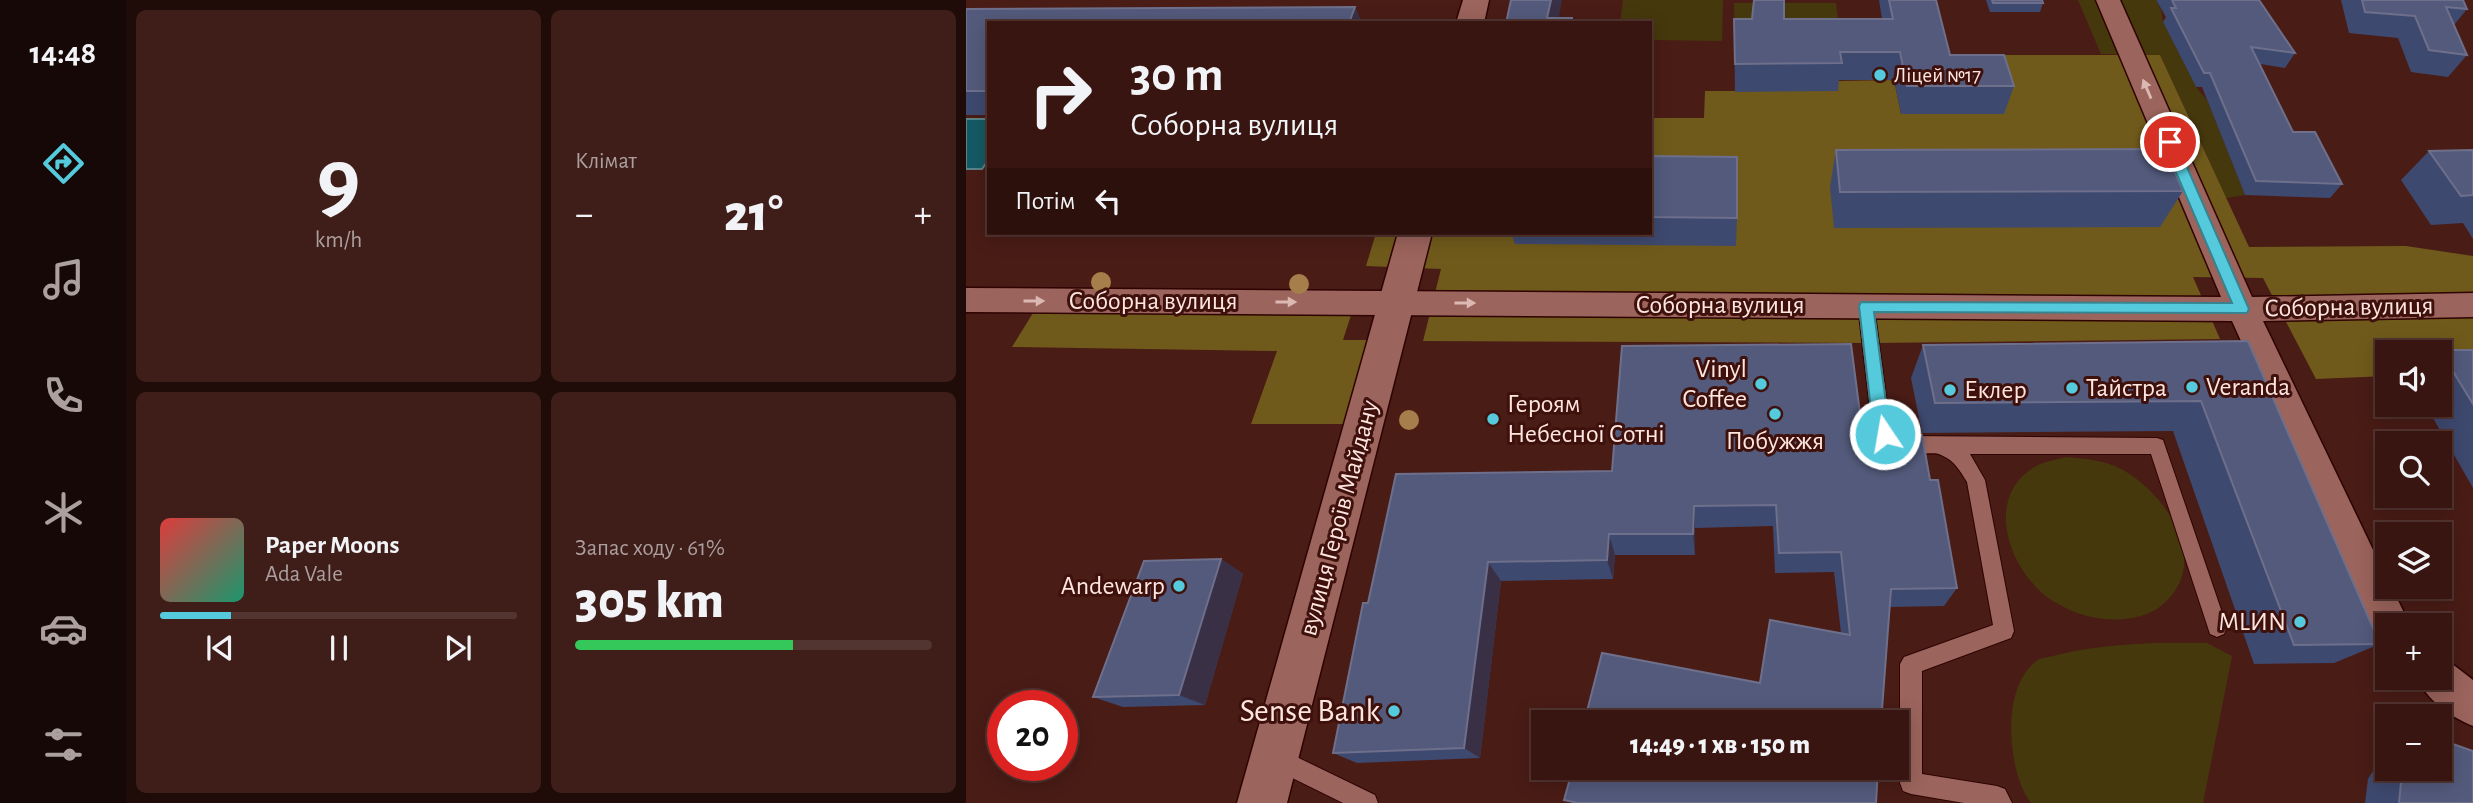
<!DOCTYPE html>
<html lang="uk">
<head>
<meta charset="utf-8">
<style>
	:root { --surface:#381510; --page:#3f1e19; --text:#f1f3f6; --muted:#ab9f9f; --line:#523430; --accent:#54cadc }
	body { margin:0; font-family:"Alegreya Sans",sans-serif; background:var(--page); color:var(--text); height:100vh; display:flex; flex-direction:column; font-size:26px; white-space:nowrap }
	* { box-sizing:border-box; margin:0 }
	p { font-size:23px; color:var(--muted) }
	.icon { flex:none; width:38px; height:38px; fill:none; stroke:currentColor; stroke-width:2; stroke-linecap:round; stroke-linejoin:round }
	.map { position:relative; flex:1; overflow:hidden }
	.sheet { display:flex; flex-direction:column; gap:10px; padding:10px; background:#1f0c09; width:840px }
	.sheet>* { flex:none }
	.guide { position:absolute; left:21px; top:21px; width:665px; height:214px; border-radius:0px; box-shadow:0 4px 18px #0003,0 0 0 2px var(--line); background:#381510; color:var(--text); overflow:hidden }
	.fabs { position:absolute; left:1409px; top:340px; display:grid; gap:14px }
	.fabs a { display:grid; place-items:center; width:77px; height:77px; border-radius:0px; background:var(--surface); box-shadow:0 4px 18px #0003,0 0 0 2px var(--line); font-size:35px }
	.speed { position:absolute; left:21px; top:690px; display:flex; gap:14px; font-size:35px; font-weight:700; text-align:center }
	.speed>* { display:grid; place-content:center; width:91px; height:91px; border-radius:50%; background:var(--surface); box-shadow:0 4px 18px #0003,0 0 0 2px var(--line); line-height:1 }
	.speed .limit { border:10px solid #d22; background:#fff; color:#111 }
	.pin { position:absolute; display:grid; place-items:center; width:60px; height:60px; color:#fff; margin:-30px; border:4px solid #fff; border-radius:50%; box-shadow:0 2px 7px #0007 }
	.me { position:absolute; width:77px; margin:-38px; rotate:348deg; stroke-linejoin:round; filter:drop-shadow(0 0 5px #0008) }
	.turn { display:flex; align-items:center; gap:24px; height:147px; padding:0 28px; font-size:32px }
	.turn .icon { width:91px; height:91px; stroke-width:2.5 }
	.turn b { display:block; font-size:49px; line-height:60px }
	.then { display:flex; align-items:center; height:66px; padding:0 28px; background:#0003; gap:14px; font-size:26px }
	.big { font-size:52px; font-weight:800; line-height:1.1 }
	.sheet .card { flex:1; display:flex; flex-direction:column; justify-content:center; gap:10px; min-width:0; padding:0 24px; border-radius:10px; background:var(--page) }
	.sheet .dial { align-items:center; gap:0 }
	.dial b { font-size:91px; line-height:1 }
	.song { display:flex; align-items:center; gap:21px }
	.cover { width:84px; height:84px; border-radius:10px; background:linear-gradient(135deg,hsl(0 70% 55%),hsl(160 70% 35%)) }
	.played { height:7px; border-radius:4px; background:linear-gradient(90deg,var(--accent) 20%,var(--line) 20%) }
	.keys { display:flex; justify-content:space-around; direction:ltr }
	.heat { display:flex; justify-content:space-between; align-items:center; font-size:38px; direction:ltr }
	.charge { height:10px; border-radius:5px; background:linear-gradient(90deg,#34c759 61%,var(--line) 0) }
	.sheet .tiles { flex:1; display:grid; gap:10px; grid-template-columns:repeat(2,1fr) }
	.trip { position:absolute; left:565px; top:710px; width:378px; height:70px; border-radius:0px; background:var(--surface); box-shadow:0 4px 18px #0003,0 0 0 2px var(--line); font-weight:800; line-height:70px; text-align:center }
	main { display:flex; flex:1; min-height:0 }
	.dock { display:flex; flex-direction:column; width:126px; justify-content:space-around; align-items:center; background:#160806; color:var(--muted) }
	.dock .icon { width:49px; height:49px }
	.dock .on { color:var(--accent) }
	.dock b { font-size:32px; color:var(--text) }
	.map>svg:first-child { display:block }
	.green { fill:#46380d }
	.forest { fill:#705a1b }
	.water { fill:#145a64; stroke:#5a8489; stroke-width:2 }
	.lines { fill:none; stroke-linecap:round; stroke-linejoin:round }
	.lane-casing { stroke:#2e0302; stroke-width:2 }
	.street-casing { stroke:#2e0302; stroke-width:3 }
	.secondary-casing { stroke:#2e0302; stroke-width:3 }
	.lane { fill:#9b645c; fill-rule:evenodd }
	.street { fill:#9b645c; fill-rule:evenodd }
	.secondary { fill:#9b645c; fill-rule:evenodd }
	.tree { fill:#a57e4b }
	.wall { fill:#3e496f }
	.shaded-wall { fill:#3a3046 }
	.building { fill:#535a7b; stroke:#6e6f8b; stroke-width:2 }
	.oneway { fill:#dbb8b2 }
	.route { fill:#54cadc; stroke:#37838f; stroke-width:2 }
	.poi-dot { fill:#54cadc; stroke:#3f110c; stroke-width:2.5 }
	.labels { text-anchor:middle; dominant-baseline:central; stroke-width:6; stroke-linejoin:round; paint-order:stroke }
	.far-poi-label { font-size:21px; fill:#fee5e0; stroke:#3f110c; text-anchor:start }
	.street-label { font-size:26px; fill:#fee5e0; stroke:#3f110c }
	.poi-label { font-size:26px; fill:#fee5e0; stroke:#3f110c; text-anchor:start }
	.near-poi-label { font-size:32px; fill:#fee5e0; stroke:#3f110c; text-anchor:end }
</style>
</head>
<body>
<main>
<nav class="dock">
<b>14:48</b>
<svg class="icon on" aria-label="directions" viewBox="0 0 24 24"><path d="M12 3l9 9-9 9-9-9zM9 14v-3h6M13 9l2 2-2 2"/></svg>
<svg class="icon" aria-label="music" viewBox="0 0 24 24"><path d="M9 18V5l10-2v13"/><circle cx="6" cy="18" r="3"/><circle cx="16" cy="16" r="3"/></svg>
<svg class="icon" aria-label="phone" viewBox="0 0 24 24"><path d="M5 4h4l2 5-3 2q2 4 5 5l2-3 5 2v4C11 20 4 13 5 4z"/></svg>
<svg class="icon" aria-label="climate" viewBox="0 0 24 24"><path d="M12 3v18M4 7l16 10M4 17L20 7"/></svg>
<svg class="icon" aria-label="car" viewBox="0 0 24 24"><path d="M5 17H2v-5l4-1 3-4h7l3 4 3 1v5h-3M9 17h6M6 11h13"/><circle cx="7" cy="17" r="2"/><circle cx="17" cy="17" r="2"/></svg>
<svg class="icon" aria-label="filters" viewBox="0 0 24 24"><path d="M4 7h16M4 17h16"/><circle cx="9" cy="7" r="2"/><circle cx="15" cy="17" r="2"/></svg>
</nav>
<section class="sheet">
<div class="tiles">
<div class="card dial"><b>9</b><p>km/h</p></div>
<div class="card"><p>Клімат</p>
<div class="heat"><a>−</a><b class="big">21°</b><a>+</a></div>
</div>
<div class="card">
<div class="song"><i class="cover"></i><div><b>Paper Moons</b><p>Ada Vale</p></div></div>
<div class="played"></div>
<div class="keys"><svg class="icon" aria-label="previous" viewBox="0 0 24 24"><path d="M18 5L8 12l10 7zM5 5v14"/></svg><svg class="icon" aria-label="pause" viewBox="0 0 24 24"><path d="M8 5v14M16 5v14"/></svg><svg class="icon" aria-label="next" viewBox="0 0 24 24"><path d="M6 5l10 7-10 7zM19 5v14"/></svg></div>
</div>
<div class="card"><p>Запас ходу · 61%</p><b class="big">305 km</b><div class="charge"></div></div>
</div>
</section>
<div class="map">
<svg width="1507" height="803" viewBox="0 0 1507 803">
	<rect width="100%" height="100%" fill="#4a1c16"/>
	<path class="green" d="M 657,0 L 757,0 L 756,41 L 684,40 L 684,23 L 654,23 Z
		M 1112,0 L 1190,0 L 1195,10 L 1197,22 L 1230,87 L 1241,100 L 1279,195 L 1260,198 L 1194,55 L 1135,54 Z
		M 768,3 L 870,3 L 875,43 L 769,43 Z
		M 1100,457 C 1120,459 1139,460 1157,470 C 1200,494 1247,563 1196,605 C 1186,614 1170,618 1157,619 C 1131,622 1102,612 1081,597 C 1040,565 1017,492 1074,464 C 1082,461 1092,459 1100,457 Z
		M 1188,643 L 1241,643 L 1266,656 L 1237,803 L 1065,803 C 1041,772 1034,685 1072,660 C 1075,658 1083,657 1087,656 C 1121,647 1153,645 1188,643 Z"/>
	<path class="forest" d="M 1021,55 L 1194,55 L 1283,247 L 1440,246 L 1507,256 L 1507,375 L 1474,375 L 1474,352 L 1421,352 L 1421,376 L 1350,379 L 1297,278 L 1227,277 L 1254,339 L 905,343 L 457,341 L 475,269 L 400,266 L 410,233 L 684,233 L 684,118 L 738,118 L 739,91 L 871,91 L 870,81 L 928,80 L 935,114 L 1037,114 Z
		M 67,313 L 385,315 L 377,340 L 402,340 L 378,424 L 285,424 L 311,351 L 46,347 Z"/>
	<path class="water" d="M 0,119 L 23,119 L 23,159 L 16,169 L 0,169 Z"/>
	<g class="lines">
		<g class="lane-casing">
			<path id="lane" d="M 900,300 L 908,306 L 923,418 L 926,429 L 939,436 L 1191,438 L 1197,440 L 1261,627 L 1258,634 L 1251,637 L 1244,634 L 1185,454 L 1004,454 L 1019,480 L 1048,631 L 1045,638 L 956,671 L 956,774 L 1031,786 L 1039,789 L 1046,803 L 998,803 L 945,794 L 937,791 L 934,783 L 934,664 L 938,657 L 1027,625 L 1001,482 C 994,471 988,460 975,455 C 969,452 960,454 953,454 C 924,452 913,445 905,418 L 892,306 Z
				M 308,746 L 409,795 L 412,803 L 377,803 L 300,765 L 297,757 L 300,749 Z"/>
		</g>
		<g class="street-casing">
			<path id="street" d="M 1130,0 L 1154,0 L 1286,297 L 1507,293 L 1507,317 L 1297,321 L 1421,579 L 1421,586 L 1425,586 L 1444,625 L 1421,625 L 1421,643 L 1411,639 L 1390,596 L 1266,321 L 0,312 L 0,288 L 1255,297 Z
				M 1474,658 L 1485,663 L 1507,680 L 1507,726 C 1485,717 1460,700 1451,677 L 1474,677 Z"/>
		</g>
		<g class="secondary-casing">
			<path id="secondary" d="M 497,0 L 523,0 L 518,23 L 490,23 Z
				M 432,233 L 466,233 L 321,803 L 271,803 Z"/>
		</g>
		<use href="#lane" class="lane"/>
		<use href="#street" class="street"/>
		<use href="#secondary" class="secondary"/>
	</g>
	<g class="tree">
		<circle cx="135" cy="282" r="10"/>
		<circle cx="333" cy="284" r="10"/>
		<circle cx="443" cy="420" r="10"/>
	</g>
	<path class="wall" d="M 913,0 L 970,0 L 984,55 L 1048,86 L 1038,114 L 935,114 L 928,80 L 873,80 L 872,91 L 769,92 L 768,19 L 916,19 Z
		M 1020,0 L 1076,0 L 1077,3 L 1074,12 L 1024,12 Z
		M 1190,0 L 1293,0 L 1329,53 L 1319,68 L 1294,64 L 1327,132 L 1376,184 L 1364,198 L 1279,195 L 1236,87 L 1230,87 L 1197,22 L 1200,17 Z
		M 1375,0 L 1497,0 L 1501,9 L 1488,25 L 1501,55 L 1482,77 L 1445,72 L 1432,38 L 1383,33 Z
		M 389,7 L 396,23 L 23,23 L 23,115 L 0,115 L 0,9 Z
		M 870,150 L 1217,191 L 1194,227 L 868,228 L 864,187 Z
		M 1507,150 L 1507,239 L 1497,223 L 1465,225 L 1435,180 L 1463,151 Z
		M 684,156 L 771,218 L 770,246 L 549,244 L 545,233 L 684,233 Z
		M 1282,341 L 1414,644 L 1368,663 L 1288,664 L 1207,431 L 956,433 L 945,378 L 957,345 Z
		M 1474,350 L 1507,350 L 1507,488 L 1459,404 L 1474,404 L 1474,352 L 1472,352 Z
		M 897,437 L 964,480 L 991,588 L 978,606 L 924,607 L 915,723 L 794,683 L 875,633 L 868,572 L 809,573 L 807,526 L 729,528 L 729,555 L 649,555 L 647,579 L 535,581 L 514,758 L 391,763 L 367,753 L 402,603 L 646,471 Z
		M 255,559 L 277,574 L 239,705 L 157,707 L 127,697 Z
		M 1421,756 L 1421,768 L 1474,768 L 1507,803 L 1399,803 L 1402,779 L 1415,758 Z"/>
	<path class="shaded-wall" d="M 585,0 L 596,0 L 592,23 L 581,18 Z
		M 389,7 L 396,23 L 383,23 Z
		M 684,46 L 686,66 L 684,81 Z
		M 728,506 L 729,528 L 729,555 L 727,534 Z
		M 643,534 L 649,555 L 647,579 L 641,560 Z
		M 255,559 L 277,574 L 239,705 L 213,695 Z
		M 522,562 L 535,581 L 514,758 L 498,748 Z"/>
	<path class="building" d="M 545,0 L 585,0 L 581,18 L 606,18 L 606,23 L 540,23 Z
		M 788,0 L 818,0 L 818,19 L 927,19 L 923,0 L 970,0 L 984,55 L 1038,55 L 1048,86 L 941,86 L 934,52 L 874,52 L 876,63 L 769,64 L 768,19 L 786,19 Z
		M 1026,0 L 1076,0 L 1077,3 L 1027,3 Z
		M 1206,0 L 1293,0 L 1329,53 L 1285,47 L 1327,132 L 1349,132 L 1376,184 L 1290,181 L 1244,73 L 1238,73 L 1205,8 L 1210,8 Z
		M 1396,0 L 1497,0 L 1501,9 L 1480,7 L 1501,55 L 1463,50 L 1449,16 L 1399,12 Z
		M 389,7 L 383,23 L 23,23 L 23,91 L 0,91 L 0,9 Z
		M 1199,149 L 1217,191 L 874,192 L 870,150 Z
		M 1507,150 L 1507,195 L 1495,196 L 1463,151 Z
		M 684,156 L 771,157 L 771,218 L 684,217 Z
		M 1282,341 L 1414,644 L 1328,645 L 1235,401 L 969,403 L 957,345 Z
		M 885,344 L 897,437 L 956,435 L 964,480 L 972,480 L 991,588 L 925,589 L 915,723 L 618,723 L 636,653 L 794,683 L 804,620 L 884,635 L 875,552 L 813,553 L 810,505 L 728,506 L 727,534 L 643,534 L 641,560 L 522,562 L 498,748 L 367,753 L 397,603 L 402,603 L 430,474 L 646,471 L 656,346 Z
		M 1474,350 L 1507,350 L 1507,404 Z
		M 255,559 L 213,695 L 127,697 L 178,561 Z
		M 1474,743 L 1484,743 L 1507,751 L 1507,803 L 1433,803 L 1436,772 L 1439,768 L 1474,768 Z
		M 607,768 L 912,768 L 910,803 L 612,803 L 598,800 Z"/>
	<defs><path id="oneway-solid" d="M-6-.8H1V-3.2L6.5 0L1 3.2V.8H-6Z" transform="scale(1.75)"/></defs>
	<g class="oneway">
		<use href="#oneway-solid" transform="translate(1181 89) rotate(-113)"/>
		<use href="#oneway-solid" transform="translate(68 301)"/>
		<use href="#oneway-solid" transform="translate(320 302)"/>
		<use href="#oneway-solid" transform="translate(499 303)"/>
	</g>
	<path class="route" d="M 1204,138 L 1210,142 L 1283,309 L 1281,313 L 908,312 L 922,418 L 927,434 L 925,439 L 913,439 L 906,418 L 893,306 L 895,302 L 1266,303 L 1197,142 Z"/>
	<g class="poi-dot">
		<circle cx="914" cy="75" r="7"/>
		<circle cx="795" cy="384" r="7"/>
		<circle cx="1226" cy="387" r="7"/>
		<circle cx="1106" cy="388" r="7"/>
		<circle cx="984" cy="390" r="7"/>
		<circle cx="809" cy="414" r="7"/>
		<circle cx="527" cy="419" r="7"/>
		<circle cx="213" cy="586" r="7"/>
		<circle cx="1334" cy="622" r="7"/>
		<circle cx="428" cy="711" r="7"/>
	</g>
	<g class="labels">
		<g class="far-poi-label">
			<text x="928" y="75">Ліцей №17</text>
		</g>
		<g class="street-label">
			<text x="187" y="301">Соборна вулиця</text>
			<text x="754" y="305">Соборна вулиця</text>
			<text transform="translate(1383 307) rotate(-1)">Соборна вулиця</text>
			<text transform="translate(373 518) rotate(-75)">вулиця Героїв Майдану</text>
		</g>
		<g class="poi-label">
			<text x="781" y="369" text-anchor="end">Vinyl<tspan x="781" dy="30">Coffee</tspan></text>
			<text x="1240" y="387">Veranda</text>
			<text x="1120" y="388">Тайстра</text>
			<text x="998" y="390">Еклер</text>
			<text x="541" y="404">Героям<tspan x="541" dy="30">Небесної Сотні</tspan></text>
			<text x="809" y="441" text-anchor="middle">Побужжя</text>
			<text x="199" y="586" text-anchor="end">Andewarp</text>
			<text x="1320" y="622" text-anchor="end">MLИN</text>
		</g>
		<g class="near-poi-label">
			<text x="414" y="711">Sense Bank</text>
		</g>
	</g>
</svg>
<div class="fabs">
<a><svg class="icon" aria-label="sound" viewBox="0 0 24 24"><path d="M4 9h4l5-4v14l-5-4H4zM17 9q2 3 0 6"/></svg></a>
<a><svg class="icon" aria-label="search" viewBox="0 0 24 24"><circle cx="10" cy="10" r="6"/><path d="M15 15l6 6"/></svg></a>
<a><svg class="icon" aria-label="layers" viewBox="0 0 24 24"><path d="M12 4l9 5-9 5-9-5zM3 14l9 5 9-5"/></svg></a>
<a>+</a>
<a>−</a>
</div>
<div class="speed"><div class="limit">20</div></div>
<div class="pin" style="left:1204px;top:142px;background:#d93025"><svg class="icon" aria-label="arrive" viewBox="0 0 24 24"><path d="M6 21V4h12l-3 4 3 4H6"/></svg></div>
<svg class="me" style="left:919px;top:434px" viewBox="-20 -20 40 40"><circle r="17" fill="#54cadc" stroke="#fff" stroke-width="3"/><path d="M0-11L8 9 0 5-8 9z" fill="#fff"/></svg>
<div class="trip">14:49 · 1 хв · 150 m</div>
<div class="guide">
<div class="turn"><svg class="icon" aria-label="right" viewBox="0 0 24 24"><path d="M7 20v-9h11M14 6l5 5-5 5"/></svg><div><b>30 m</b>Соборна вулиця</div></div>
<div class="then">Потім<svg class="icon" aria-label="left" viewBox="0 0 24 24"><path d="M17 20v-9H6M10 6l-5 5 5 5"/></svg></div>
</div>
</div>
</main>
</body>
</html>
